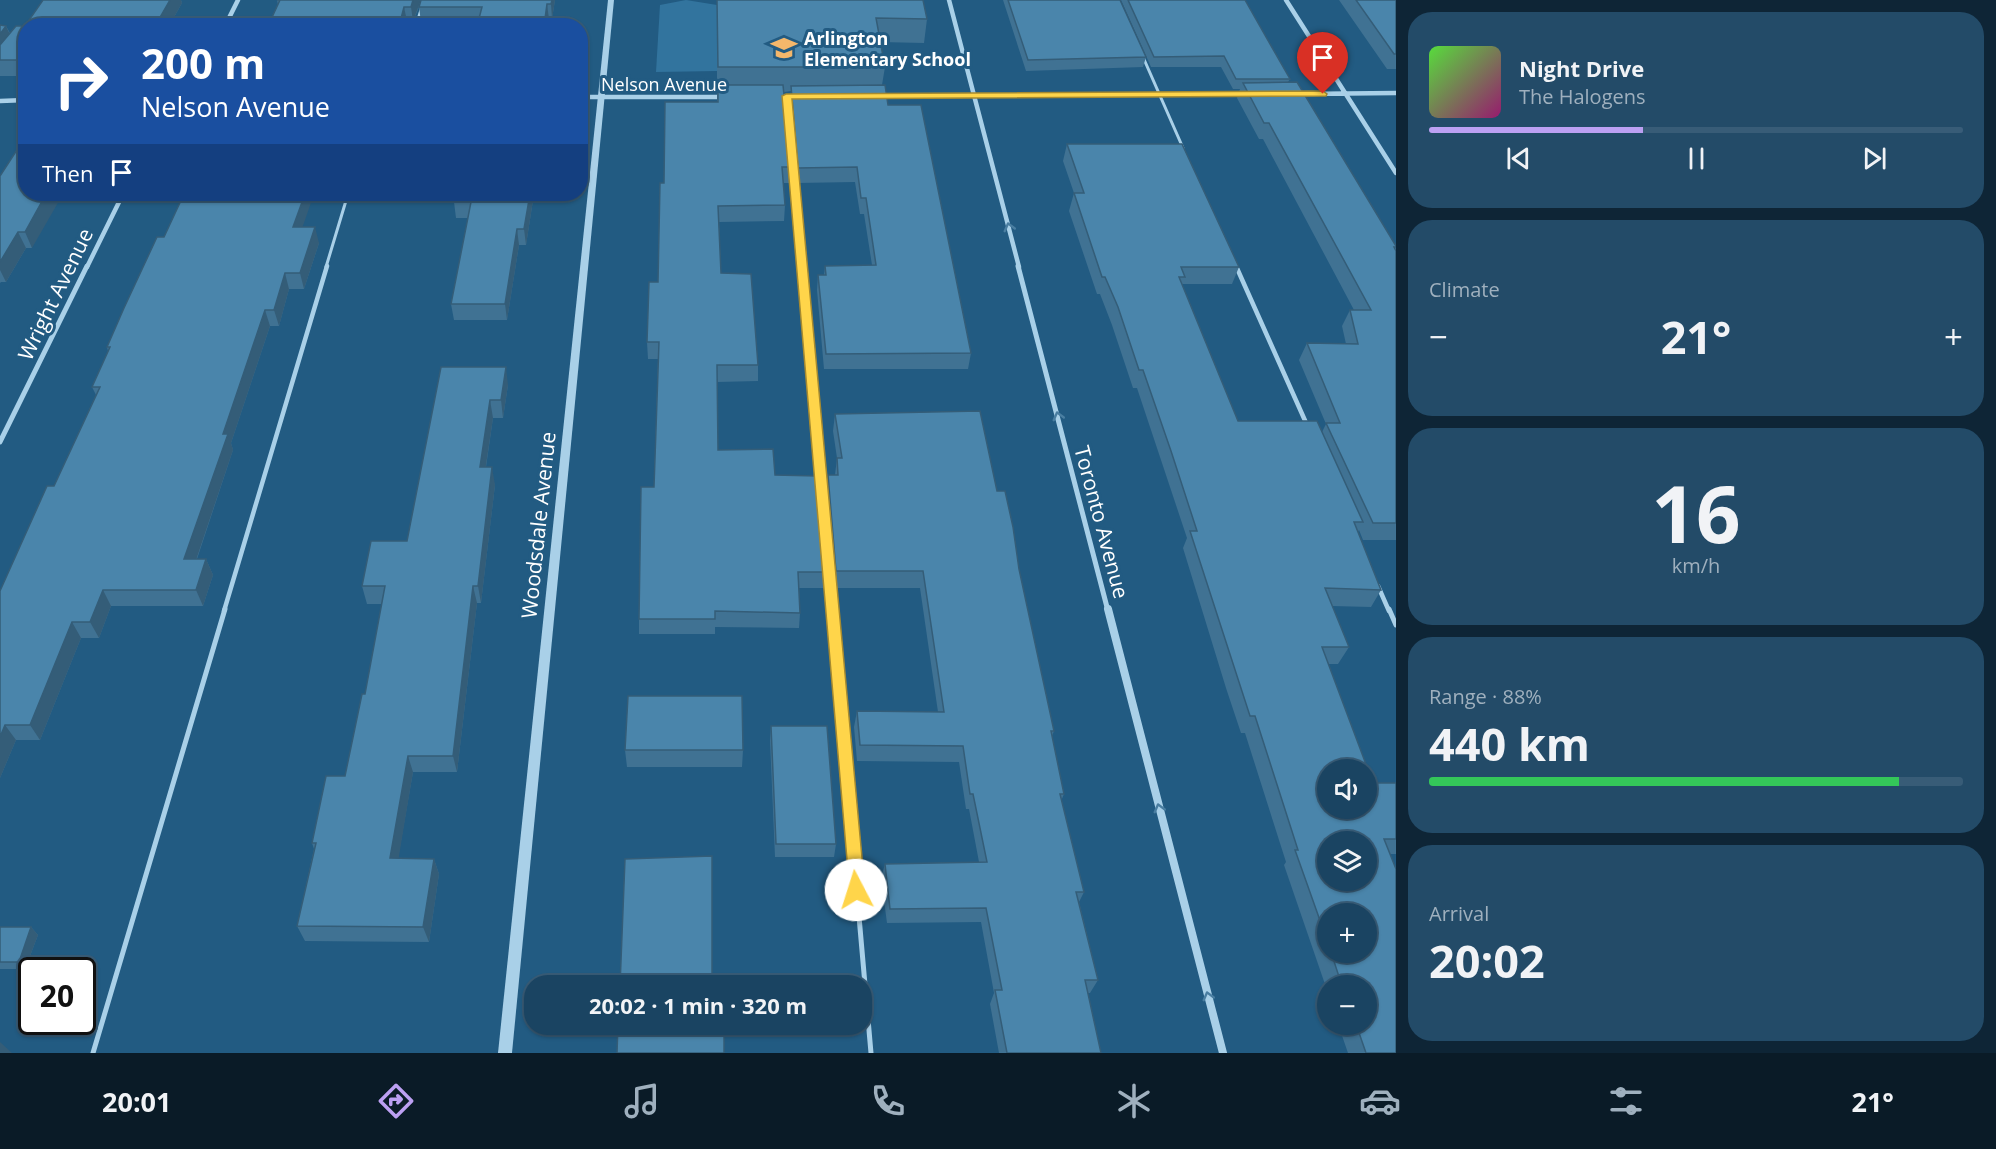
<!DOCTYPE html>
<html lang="en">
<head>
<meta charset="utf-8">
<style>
	:root { --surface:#1a4462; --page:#234b68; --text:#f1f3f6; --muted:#9fb0be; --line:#385c77; --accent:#bca0f2 }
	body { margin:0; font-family:"Open Sans",sans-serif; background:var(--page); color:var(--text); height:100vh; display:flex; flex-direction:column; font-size:22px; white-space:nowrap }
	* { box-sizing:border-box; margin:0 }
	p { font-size:20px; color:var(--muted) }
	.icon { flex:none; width:33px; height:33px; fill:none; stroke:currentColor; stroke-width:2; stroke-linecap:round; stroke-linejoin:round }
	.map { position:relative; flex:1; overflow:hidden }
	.drawer { display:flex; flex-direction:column; gap:12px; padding:12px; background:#0e2536; width:600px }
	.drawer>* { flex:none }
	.top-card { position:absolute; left:18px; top:18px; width:570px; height:183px; border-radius:24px; box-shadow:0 2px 4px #0004,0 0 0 2px var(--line); background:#1a4fa0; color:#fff; overflow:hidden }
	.buttons { position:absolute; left:1317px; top:759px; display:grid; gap:12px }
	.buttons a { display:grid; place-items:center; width:60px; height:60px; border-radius:50%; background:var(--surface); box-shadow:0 2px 4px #0004,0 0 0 2px var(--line); font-size:30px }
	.speed { position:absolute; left:18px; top:957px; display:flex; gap:12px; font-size:30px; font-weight:700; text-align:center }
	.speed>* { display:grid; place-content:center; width:78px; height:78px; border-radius:50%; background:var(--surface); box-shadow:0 2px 4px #0004,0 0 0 2px var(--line); line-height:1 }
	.speed .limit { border:3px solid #111; border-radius:9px; background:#fff; color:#111 }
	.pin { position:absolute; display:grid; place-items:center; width:51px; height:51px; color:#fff; margin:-62px -26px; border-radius:50% 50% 50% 0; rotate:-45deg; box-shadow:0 0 6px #0007 }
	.pin .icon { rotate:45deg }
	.me { position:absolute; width:66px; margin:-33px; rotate:355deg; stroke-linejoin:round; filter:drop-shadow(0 0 4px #0008) }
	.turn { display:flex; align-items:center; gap:21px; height:126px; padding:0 24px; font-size:27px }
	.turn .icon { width:78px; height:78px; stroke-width:2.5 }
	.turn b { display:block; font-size:42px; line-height:51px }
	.then { display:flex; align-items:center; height:57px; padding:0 24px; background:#0003; gap:12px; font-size:22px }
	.big { font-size:45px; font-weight:700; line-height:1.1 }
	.drawer .tile { flex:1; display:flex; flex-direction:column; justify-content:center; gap:9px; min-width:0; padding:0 21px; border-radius:24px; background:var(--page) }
	.drawer .dial { align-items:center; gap:0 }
	.dial b { font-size:78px; line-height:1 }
	.song { display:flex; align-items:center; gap:18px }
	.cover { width:72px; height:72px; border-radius:9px; background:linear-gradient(135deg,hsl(110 70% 55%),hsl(320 70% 35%)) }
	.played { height:6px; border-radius:3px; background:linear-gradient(90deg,var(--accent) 40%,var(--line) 40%) }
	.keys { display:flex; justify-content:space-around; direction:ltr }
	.heat { display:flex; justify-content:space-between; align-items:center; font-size:33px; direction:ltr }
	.charge { height:9px; border-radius:4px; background:linear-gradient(90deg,#34c759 88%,var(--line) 0) }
	.trip { position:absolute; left:524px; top:975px; width:348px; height:60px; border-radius:24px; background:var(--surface); box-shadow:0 2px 4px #0004,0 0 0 2px var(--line); font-weight:700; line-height:60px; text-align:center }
	.menu { display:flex; height:96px; justify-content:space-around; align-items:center; background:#0a1b27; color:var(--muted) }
	.menu .icon { width:42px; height:42px }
	.menu .selected { color:var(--accent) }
	.menu b { font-size:27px; color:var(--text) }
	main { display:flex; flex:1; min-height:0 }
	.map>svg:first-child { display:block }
	.green { fill:#32749e }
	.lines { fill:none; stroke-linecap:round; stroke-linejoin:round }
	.service-far2 { stroke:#a9d0e8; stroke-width:3 }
	.service-far1 { stroke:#a9d0e8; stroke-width:4.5 }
	.service { stroke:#a9d0e8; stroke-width:5 }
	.minor-far2 { stroke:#a9d0e8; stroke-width:4.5 }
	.minor-far1 { stroke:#a9d0e8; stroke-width:5 }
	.minor { stroke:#a9d0e8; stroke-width:8 }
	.tertiary { fill:#a9d0e8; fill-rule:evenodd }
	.wall { fill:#407293; fill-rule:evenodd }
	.shaded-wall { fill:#345d78 }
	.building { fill:#4a85ab; stroke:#345d78; stroke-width:1.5; fill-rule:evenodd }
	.oneway { stroke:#4a7ea1 }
	.route { fill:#ffd54a; stroke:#a68a30; stroke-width:1.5 }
	.labels { text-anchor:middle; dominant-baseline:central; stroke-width:6; stroke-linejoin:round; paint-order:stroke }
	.far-poi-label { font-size:18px; font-weight:bold; fill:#fff; stroke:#225b82; text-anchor:start }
	.far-street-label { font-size:18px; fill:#fff; stroke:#225b82 }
	.street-label { font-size:21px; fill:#fff; stroke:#225b82 }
</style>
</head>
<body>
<main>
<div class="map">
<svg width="1396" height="1053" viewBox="0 0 1396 1053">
	<rect width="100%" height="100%" fill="#225b82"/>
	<path class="green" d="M 686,0 L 717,5 L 717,71 L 656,72 L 660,5 Z"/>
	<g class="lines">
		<path class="service-far2" d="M 416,26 L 424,0
			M 1143,57 L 1183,148
			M 786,96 L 801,267
			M 1236,265 L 1237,267
			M 326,267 L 348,194"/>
		<path class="service-far1" d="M 801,266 L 832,611
			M 1236,266 L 1307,425
			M 1378,586 L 1389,611
			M 224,611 L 327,266"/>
		<path class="service" d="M 832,609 L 871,1053
			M 1389,609 L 1396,625
			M 93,1053 L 225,609"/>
		<path class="minor-far2" d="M 949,0 L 1019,267
			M 1286,0 L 1396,173
			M 225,26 L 238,0
			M 1298,94 L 1396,93
			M 881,96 L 1245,94
			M 580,97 L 723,97
			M 0,101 L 26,100
			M 87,267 L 123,194"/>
		<path class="minor-far1" d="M 1018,266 L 1108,611
			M 0,442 L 87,266"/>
		<path class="minor" d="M 1108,609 L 1223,1053"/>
		<path class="tertiary" d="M 608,0 L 614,0 L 512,1053 L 498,1053 Z"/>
	</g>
	<path class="wall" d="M 43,0 L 181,0 L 182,3 L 169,26 L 26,26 L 26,76 L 0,76 L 0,60 L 8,60 L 0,60 L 0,25 L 6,26 L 10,33 L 16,26 L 25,26 Z
		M 277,0 L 555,0 L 552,19 L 478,22 L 421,22 L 419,7 L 413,21 L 407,21 L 278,5 Z
		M 717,0 L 927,19 L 924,43 L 880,42 L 885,67 L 882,85 L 971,353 L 968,369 L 824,369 L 817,290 L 818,275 L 824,275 L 825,266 L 872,265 L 864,214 L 860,214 L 855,182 L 797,183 L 790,100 L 791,91 L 784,92 L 791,167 L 790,183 L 783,183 L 785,205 L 784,221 L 719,222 L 721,273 L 758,365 L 758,381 L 717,382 L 718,450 L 775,475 L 827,572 L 825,588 L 799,588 L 800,613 L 799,628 L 715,627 L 715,634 L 639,634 L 639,619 L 654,487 L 658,359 L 648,359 L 647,342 L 658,282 L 664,183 L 717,102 Z
		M 1003,0 L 1120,0 L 1146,57 L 1143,67 L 1026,71 Z
		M 1121,0 L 1245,0 L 1290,79 L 1288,82 L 1396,246 L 1396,540 L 1363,540 L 1359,530 L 1358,532 L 1381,590 L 1371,607 L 1332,606 L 1349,647 L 1338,664 L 1328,664 L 1373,783 L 1396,783 L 1396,854 L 1390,854 L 1396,1053 L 1348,1053 L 1338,1024 L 1366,1024 L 1366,986 L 1328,986 L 1328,993 L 1284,865 L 1286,862 L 1245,733 L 1241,733 L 1226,688 L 1183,548 L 1187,538 L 1137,388 L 1133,388 L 1112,325 L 1100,294 L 1097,294 L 1069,211 L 1074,193 L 1063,161 L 1067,144 L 1239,267 L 1232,284 L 1182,284 L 1238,421 L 1322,432 L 1326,424 L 1299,360 L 1307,343 L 1346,344 L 1342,326 L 1350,310 L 1354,310 L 1263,139 L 1259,139 L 1237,98 L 1240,89 L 1233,89 L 1221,67 L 1151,67 ZM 1328,914 L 1366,952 L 1328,952 Z
		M 1339,0 L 1396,0 L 1396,69 L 1387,69 Z
		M 26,117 L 26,194 L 32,248 L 26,248 L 6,282 L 1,282 L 0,283 L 0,176 L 25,137 L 20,126 Z
		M 456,194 L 534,194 L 526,245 L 519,245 L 507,320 L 454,320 L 451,304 L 468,218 L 456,218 L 454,202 Z
		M 302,227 L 319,243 L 304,289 L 289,289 L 279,326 L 270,326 L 231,443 L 233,450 L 197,559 L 206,559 L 213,575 L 203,606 L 111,606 L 99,638 L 81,638 L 40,740 L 16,740 L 0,778 L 0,591 L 54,486 L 96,395 L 92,387 L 108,351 L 107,347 L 164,237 Z
		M 441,367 L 508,385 L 503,418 L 493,418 L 486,467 L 495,485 L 481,603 L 477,603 L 457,772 L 413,772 L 398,858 L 434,859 L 439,874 L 429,942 L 305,941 L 297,926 L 314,849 L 312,843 L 345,776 L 365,694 L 382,604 L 367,604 L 362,586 L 407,541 Z
		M 835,414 L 997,491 L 1019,569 L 1054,731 L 1052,736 L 1064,794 L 1061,801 L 1084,892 L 1079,902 L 1098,980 L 1090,993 L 1088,993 L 1101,1053 L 999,1053 L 990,1004 L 994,993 L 981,922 L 887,923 L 881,878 L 885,864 L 979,862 L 969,809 L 966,809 L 959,762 L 857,761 L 854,727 L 857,711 L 938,712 L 920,588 L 834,588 L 826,492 L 828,475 L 835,475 L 837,458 L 833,431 Z
		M 771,726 L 836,844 L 834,857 L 775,857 L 770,740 Z
		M 625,750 L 743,750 L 742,767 L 627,767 Z
		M 0,927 L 31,927 L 38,935 L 25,969 L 0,969 Z"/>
	<path class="shaded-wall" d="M 170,0 L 181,0 L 182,3 L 169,26 L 155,26 Z
		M 413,0 L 421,0 L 413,21 L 411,7 Z
		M 552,0 L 555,0 L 552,19 L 551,4 Z
		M 547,4 L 549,19 L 548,26 L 544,26 Z
		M 404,7 L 407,21 L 406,26 L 399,26 Z
		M 6,26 L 13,41 L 0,59 L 0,34 Z
		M 46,194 L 63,194 L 32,248 L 25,232 Z
		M 305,194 L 314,194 L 297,243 L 293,227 Z
		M 530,194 L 534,194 L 526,245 L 524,229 Z
		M 315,227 L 319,243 L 304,289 L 300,273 Z
		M 517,229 L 519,245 L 507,320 L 505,304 Z
		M 18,232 L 26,248 L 6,282 L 0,270 L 0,262 Z
		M 285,273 L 289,289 L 279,326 L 274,310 Z
		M 265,310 L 270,326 L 231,443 L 233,450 L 191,575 L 184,559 L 223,434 Z
		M 506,367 L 508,385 L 503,418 L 501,400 Z
		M 490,400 L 493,418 L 483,485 L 480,467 Z
		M 492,467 L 495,485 L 481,603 L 478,586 Z
		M 206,559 L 213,575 L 203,606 L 196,590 Z
		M 473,586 L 477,603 L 457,772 L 453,756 Z
		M 103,590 L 111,606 L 99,638 L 90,622 Z
		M 72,622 L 81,638 L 40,740 L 30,725 Z
		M 5,725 L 16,740 L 0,778 L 0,737 Z
		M 408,756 L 413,772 L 396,874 L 390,858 Z
		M 434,859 L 439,874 L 429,942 L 423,927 Z
		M 31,927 L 38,935 L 25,969 L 19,962 Z
		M 0,1042 L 12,1053 L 0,1053 Z"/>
	<path class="building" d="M 43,0 L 170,0 L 155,26 L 26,26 L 26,60 L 0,60 L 0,45 L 16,26 L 25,26 Z
		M 277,0 L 413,0 L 411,7 L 404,7 L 399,26 L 268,26 L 280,0 Z
		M 421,0 L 552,0 L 551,4 L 547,4 L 544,26 L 477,26 L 482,7 L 419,7 Z
		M 717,0 L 923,0 L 927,19 L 876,18 L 885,67 L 718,67 Z
		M 1008,0 L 1120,0 L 1146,57 L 1028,60 Z
		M 1128,0 L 1245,0 L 1290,79 L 1236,79 L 1224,56 L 1154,57 Z
		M 1356,0 L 1396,0 L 1396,54 L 1394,54 Z
		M 0,25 L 6,26 L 0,34 Z
		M 1297,82 L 1396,246 L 1396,247 L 1394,247 L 1396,251 L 1396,523 L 1373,523 L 1326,423 L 1340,423 L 1307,343 L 1358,344 L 1350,310 L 1371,310 L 1269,123 L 1264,123 L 1243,83 Z
		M 718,85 L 783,85 L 791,167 L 782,167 L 785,205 L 718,206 L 721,273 L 751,274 L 758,365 L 717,365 L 718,450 L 773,449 L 775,475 L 818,476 L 827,572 L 798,572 L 800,613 L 715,611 L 715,619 L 639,619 L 641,487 L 654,487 L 659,342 L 647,342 L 649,282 L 658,282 L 660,183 L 664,183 L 665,102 L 718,102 Z
		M 885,85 L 888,105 L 921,105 L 971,353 L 826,354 L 818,275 L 826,275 L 825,266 L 876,265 L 866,198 L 861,198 L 857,167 L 798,168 L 791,86 Z
		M 26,117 L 26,126 L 20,126 Z
		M 26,136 L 26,194 L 46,194 L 25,232 L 18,232 L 0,262 L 0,176 Z
		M 1067,144 L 1182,144 L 1239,267 L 1181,267 L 1185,277 L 1179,277 L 1238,421 L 1317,421 L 1363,522 L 1354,522 L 1381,590 L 1325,588 L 1349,647 L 1322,647 L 1373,783 L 1396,783 L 1396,839 L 1384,839 L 1396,869 L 1396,1053 L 1366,1053 L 1356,1024 L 1366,1024 L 1366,986 L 1342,986 L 1331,952 L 1366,952 L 1366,914 L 1328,914 L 1328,943 L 1295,850 L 1298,850 L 1255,716 L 1250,716 L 1190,531 L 1197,531 L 1171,451 L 1143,370 L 1139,370 L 1118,307 L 1105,277 L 1102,277 L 1074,193 L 1084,193 ZM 1328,770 L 1366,770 L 1366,808 L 1328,808 ZM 1328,842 L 1366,842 L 1366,880 L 1328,880 Z
		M 184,194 L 305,194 L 293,227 L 315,227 L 300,273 L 285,273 L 274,310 L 265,310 L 223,434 L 228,434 L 184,559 L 206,559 L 196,590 L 103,590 L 90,622 L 72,622 L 30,725 L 5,725 L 0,737 L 0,591 L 47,486 L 54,486 L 100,387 L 92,387 L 110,347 L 107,347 L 124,308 L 157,237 L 164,237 Z
		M 456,194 L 530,194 L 524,229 L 517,229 L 505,304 L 451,304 L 471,202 L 454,202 Z
		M 441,367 L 506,367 L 501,400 L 490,400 L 480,467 L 492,467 L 478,586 L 473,586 L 453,756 L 408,756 L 390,858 L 434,859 L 423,927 L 297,926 L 316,843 L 312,843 L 326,776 L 345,776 L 362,694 L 365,694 L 385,586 L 362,586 L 371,541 L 407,541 Z
		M 980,411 L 997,491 L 1005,491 L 1013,527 L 1019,569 L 1054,731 L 1051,731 L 1064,794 L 1060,794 L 1084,892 L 1076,892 L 1098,980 L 1085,980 L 1101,1053 L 1007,1053 L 995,990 L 1002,990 L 986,908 L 890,909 L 885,864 L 987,862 L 973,794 L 970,794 L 963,746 L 860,745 L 857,711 L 944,712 L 923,571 L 836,571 L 828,475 L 838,475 L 837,458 L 842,458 L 835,414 Z
		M 628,696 L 742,696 L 743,750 L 625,750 Z
		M 771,726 L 827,726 L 836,844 L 776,844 Z
		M 712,856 L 712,986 L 620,986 L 625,859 Z
		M 0,927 L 31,927 L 19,962 L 0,962 Z
		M 618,1024 L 724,1024 L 724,1053 L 617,1053 Z"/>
	<defs><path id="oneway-chevron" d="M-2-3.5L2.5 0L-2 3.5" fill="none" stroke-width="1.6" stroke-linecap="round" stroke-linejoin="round" transform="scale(1.5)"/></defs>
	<g class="oneway">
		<use href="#oneway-chevron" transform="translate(1009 227) rotate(-105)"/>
		<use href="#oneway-chevron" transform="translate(1058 416) rotate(-105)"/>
		<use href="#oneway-chevron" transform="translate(1159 808) rotate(-105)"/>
		<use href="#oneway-chevron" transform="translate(1208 996) rotate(-105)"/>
	</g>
	<path class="route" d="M 1323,91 L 1327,94 L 1326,96 L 792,99 L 865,890 L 863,895 L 856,898 L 850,895 L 782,96 L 786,94 Z"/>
	<defs>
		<g id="school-bare" transform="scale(2.07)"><path d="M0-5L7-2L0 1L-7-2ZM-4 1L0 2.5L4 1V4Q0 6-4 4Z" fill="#f4b76b" stroke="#225b82" stroke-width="2.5" paint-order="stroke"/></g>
	</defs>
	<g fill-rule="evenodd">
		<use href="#school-bare" x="784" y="48"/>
	</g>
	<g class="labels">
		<g class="far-poi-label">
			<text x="804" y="38">Arlington<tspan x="804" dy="21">Elementary School</tspan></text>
		</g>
		<g class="far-street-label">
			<text x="664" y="84">Nelson Avenue</text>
		</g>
		<g class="street-label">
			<text transform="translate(55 294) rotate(-64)">Wright Avenue</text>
			<text transform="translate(1102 522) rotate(75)">Toronto Avenue</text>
			<text transform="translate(538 525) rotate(-84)">Woodsdale Avenue</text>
		</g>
	</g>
</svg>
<div class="buttons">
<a><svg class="icon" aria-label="sound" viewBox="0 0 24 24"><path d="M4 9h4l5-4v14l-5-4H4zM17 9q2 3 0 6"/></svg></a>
<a><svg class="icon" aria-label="layers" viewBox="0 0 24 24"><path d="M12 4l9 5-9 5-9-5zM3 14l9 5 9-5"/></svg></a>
<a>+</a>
<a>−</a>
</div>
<div class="speed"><div class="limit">20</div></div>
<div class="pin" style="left:1323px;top:94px;background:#d93025"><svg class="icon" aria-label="arrive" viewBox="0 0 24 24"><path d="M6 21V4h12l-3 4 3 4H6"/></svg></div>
<svg class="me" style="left:856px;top:890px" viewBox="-20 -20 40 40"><circle r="19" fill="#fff"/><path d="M0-13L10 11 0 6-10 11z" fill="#ffd54a"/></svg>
<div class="trip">20:02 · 1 min · 320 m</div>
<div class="top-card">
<div class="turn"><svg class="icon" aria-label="right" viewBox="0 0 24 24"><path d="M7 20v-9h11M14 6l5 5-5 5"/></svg><div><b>200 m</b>Nelson Avenue</div></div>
<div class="then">Then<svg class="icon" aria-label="arrive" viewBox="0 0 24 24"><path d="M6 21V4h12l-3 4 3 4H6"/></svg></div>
</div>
</div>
<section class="drawer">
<div class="tile">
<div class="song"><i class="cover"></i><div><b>Night Drive</b><p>The Halogens</p></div></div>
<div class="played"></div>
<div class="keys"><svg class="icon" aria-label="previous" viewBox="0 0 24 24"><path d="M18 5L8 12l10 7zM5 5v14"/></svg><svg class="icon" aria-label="pause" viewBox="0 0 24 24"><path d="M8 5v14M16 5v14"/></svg><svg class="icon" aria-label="next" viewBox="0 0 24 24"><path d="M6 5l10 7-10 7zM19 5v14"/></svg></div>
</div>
<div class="tile"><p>Climate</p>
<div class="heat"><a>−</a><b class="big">21°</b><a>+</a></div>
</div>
<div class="tile dial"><b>16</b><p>km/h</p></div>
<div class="tile"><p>Range · 88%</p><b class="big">440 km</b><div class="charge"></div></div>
<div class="tile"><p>Arrival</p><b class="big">20:02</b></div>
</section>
</main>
<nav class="menu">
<b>20:01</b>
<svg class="icon selected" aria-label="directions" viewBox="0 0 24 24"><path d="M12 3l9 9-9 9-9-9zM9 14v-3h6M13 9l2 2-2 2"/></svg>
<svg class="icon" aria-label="music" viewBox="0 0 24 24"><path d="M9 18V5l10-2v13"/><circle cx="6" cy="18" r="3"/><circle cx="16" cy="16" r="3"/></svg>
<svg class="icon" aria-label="phone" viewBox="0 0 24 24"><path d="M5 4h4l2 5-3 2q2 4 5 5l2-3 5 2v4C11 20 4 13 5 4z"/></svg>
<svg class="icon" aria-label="climate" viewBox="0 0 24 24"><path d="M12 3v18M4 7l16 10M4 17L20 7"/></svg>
<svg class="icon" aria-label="car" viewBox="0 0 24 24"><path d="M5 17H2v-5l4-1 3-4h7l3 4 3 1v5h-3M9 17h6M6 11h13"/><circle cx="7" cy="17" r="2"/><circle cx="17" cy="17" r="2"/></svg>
<svg class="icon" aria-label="filters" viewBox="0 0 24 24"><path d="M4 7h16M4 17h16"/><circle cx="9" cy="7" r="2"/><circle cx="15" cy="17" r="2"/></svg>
<b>21°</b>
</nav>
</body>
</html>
